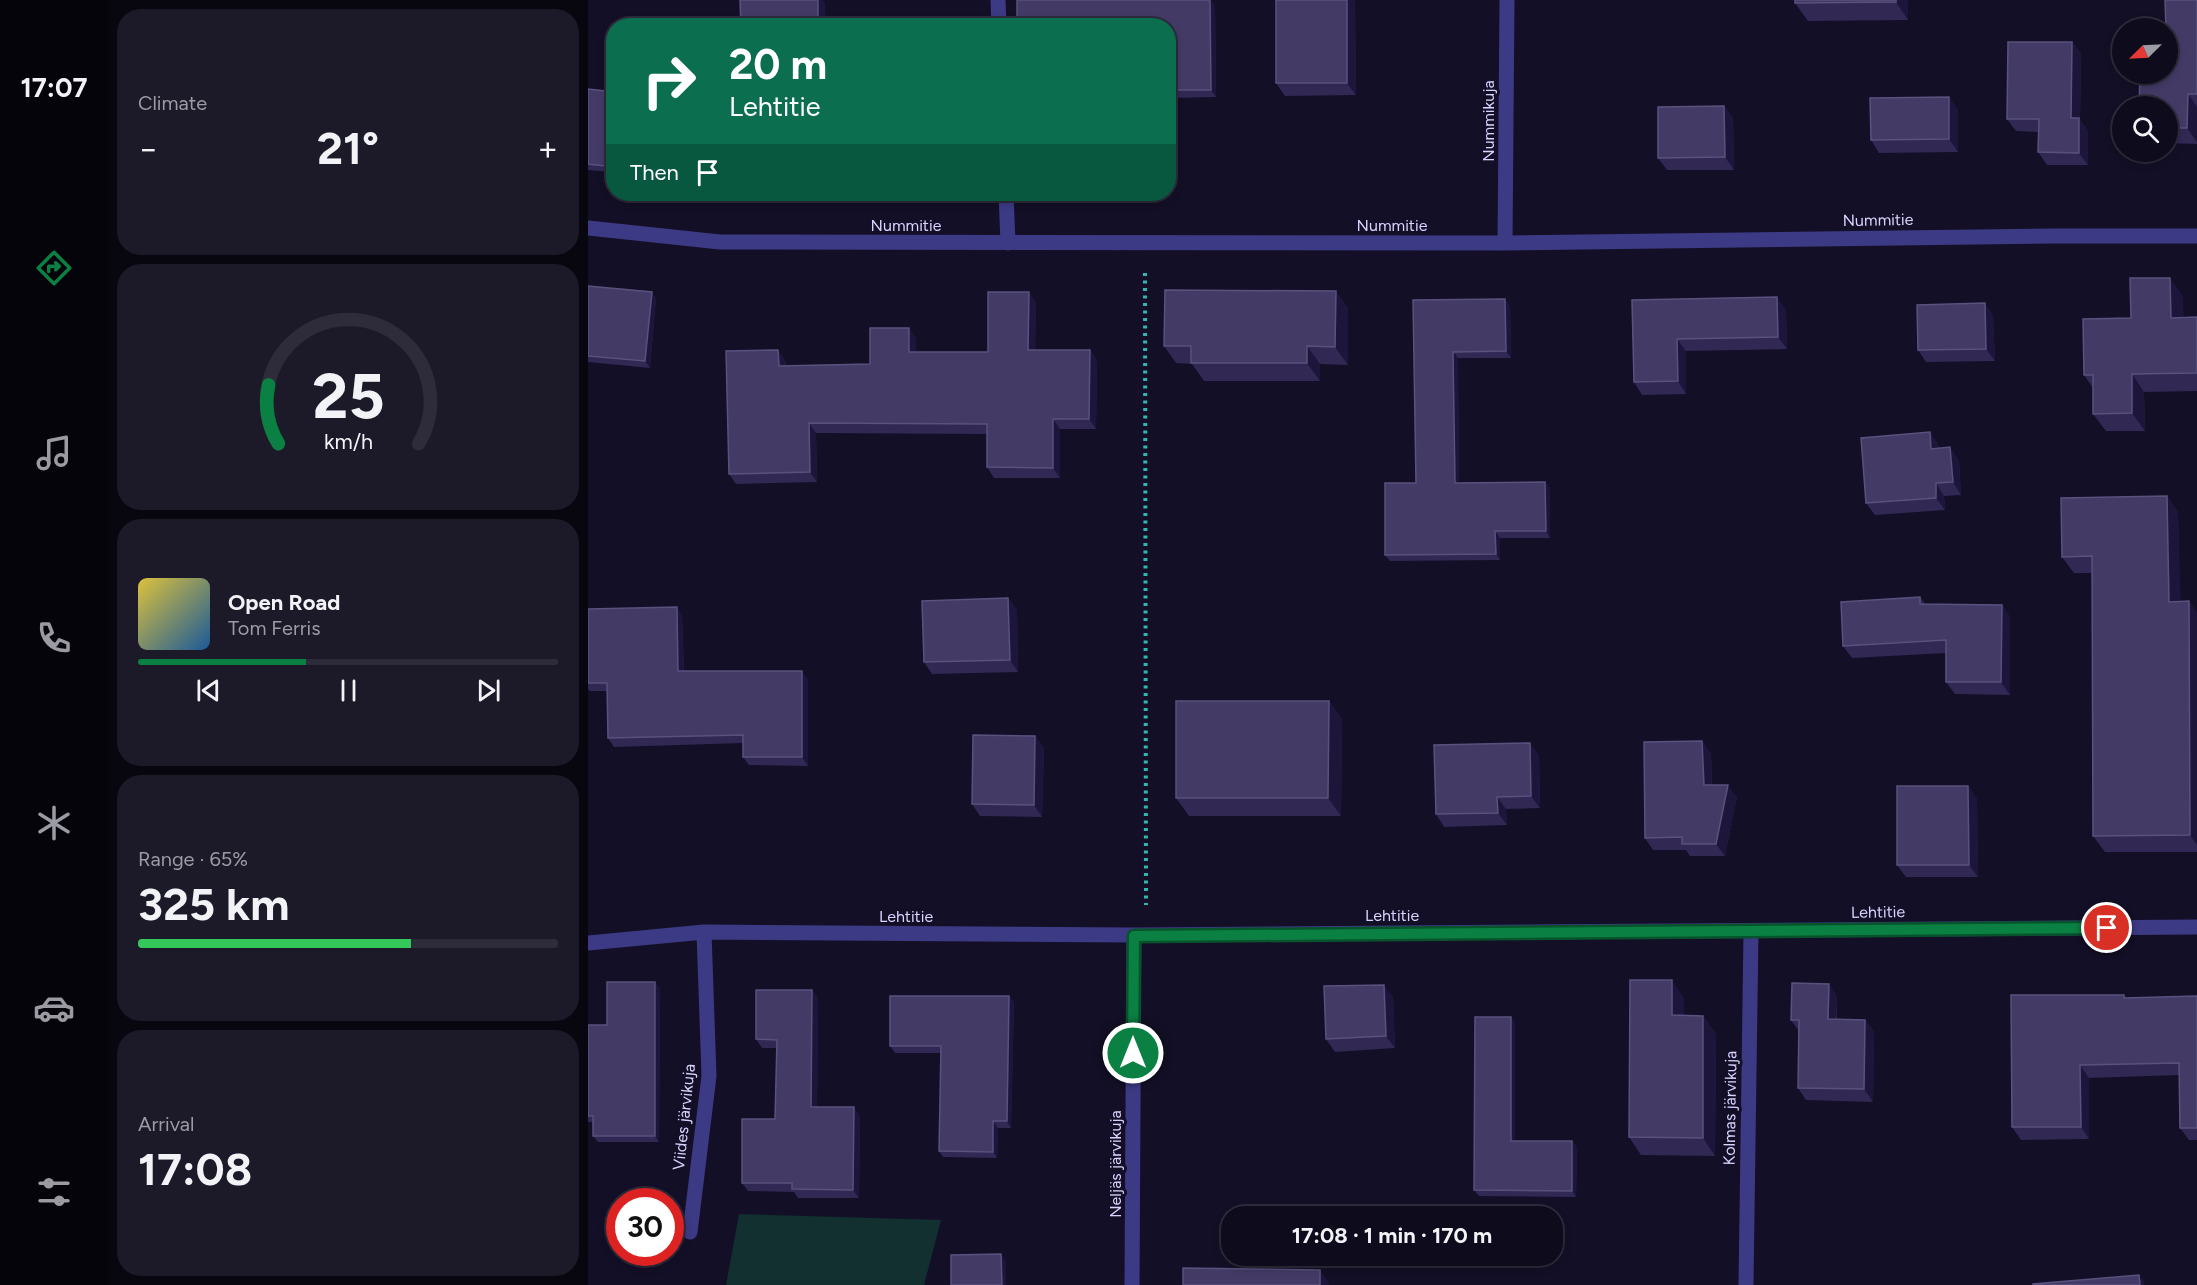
<!DOCTYPE html>
<html lang="en">
<head>
<meta charset="utf-8">
<style>
	:root { --surface:#0e0b1c; --page:#1c1929; --text:#f1f3f6; --muted:#9b9ba3; --line:#2e2b3b; --accent:#0b8043 }
	body { margin:0; font-family:Figtree,sans-serif; background:var(--page); color:var(--text); height:100vh; display:flex; flex-direction:column; font-size:22px; white-space:nowrap }
	* { box-sizing:border-box; margin:0 }
	p { font-size:20px; color:var(--muted) }
	.icon { flex:none; width:33px; height:33px; fill:none; stroke:currentColor; stroke-width:2; stroke-linecap:round; stroke-linejoin:round }
	.map { position:relative; flex:1; overflow:hidden }
	.panel { display:flex; flex-direction:column; gap:9px; padding:9px; background:#08060f; width:480px }
	.panel>* { flex:none }
	.banner { position:absolute; left:18px; top:18px; width:570px; height:183px; border-radius:24px; box-shadow:0 3px 9px #0003,0 0 0 2px var(--line); background:#0b6e4f; color:#fff; overflow:hidden }
	.needle { width:39px; rotate:246deg }
	.fabs { position:absolute; left:1524px; top:18px; display:grid; gap:12px }
	.fabs a { display:grid; place-items:center; width:66px; height:66px; border-radius:50%; background:var(--surface); box-shadow:0 3px 9px #0003,0 0 0 2px var(--line); font-size:30px }
	.speed { position:absolute; left:18px; top:1188px; display:flex; gap:12px; font-size:30px; font-weight:700; text-align:center }
	.speed>* { display:grid; place-content:center; width:78px; height:78px; border-radius:50%; background:var(--surface); box-shadow:0 3px 9px #0003,0 0 0 2px var(--line); line-height:1 }
	.speed .limit { border:9px solid #d22; background:#fff; color:#111 }
	.pin { position:absolute; display:grid; place-items:center; width:51px; height:51px; color:#fff; margin:-26px; border:3px solid #fff; border-radius:50%; box-shadow:0 2px 6px #0007 }
	.me { position:absolute; width:66px; margin:-33px; rotate:0deg; stroke-linejoin:round; filter:drop-shadow(0 0 4px #0008) }
	.turn { display:flex; align-items:center; gap:21px; height:126px; padding:0 24px; font-size:27px }
	.turn .icon { width:78px; height:78px; stroke-width:2.5 }
	.turn b { display:block; font-size:42px; line-height:51px }
	.then { display:flex; align-items:center; height:57px; padding:0 24px; background:#0003; gap:12px; font-size:22px }
	.big { font-size:45px; font-weight:700; line-height:1.1 }
	.panel .widget { flex:1; display:flex; flex-direction:column; justify-content:center; gap:9px; min-width:0; padding:0 21px; border-radius:24px; background:var(--page) }
	.panel .dial { align-items:center; gap:0 }
	.dial svg { height:156px; overflow:visible; fill:none; stroke:var(--line); stroke-width:7; stroke-linecap:round; text-anchor:middle }
	.dial text { fill:var(--text); stroke:none }
	.song { display:flex; align-items:center; gap:18px }
	.cover { width:72px; height:72px; border-radius:9px; background:linear-gradient(135deg,hsl(50 70% 55%),hsl(210 70% 35%)) }
	.played { height:6px; border-radius:3px; background:linear-gradient(90deg,var(--accent) 40%,var(--line) 40%) }
	.keys { display:flex; justify-content:space-around; direction:ltr }
	.heat { display:flex; justify-content:space-between; align-items:center; font-size:33px; direction:ltr }
	.charge { height:9px; border-radius:4px; background:linear-gradient(90deg,#34c759 65%,var(--line) 0) }
	.trip { position:absolute; left:633px; top:1206px; width:342px; height:60px; border-radius:24px; background:var(--surface); box-shadow:0 3px 9px #0003,0 0 0 2px var(--line); font-weight:700; line-height:60px; text-align:center }
	main { display:flex; flex:1; min-height:0 }
	.tab-bar { display:flex; flex-direction:column; width:108px; justify-content:space-around; align-items:center; background:#06040b; color:var(--muted) }
	.tab-bar .icon { width:42px; height:42px }
	.tab-bar .active { color:var(--accent) }
	.tab-bar b { font-size:27px; color:var(--text) }
	.map>svg:first-child { display:block }
	.green { fill:#12302f }
	.lines { fill:none; stroke-linecap:round; stroke-linejoin:round }
	.path { stroke:#2fb8b0; stroke-width:4; stroke-dasharray:3 4.5; stroke-linecap:butt }
	.lane { stroke:#3d3a85; stroke-width:15 }
	.street { stroke:#3d3a85; stroke-width:15 }
	.wall { fill:#312854 }
	.shaded-wall { fill:#1d163a }
	.building { fill:#433a66; stroke:#5a527e; stroke-width:1.5 }
	.route-casing { stroke:#07532c; stroke-width:15 }
	.route { stroke:#0b8043; stroke-width:10 }
	.labels { text-anchor:middle; dominant-baseline:central; stroke-width:6; stroke-linejoin:round; paint-order:stroke }
	.street-label { font-size:16px; fill:#d9d4ff; stroke:#130f26 }
</style>
</head>
<body>
<main>
<nav class="tab-bar">
<b>17:07</b>
<svg class="icon active" aria-label="directions" viewBox="0 0 24 24"><path d="M12 3l9 9-9 9-9-9zM9 14v-3h6M13 9l2 2-2 2"/></svg>
<svg class="icon" aria-label="music" viewBox="0 0 24 24"><path d="M9 18V5l10-2v13"/><circle cx="6" cy="18" r="3"/><circle cx="16" cy="16" r="3"/></svg>
<svg class="icon" aria-label="phone" viewBox="0 0 24 24"><path d="M5 4h4l2 5-3 2q2 4 5 5l2-3 5 2v4C11 20 4 13 5 4z"/></svg>
<svg class="icon" aria-label="climate" viewBox="0 0 24 24"><path d="M12 3v18M4 7l16 10M4 17L20 7"/></svg>
<svg class="icon" aria-label="car" viewBox="0 0 24 24"><path d="M5 17H2v-5l4-1 3-4h7l3 4 3 1v5h-3M9 17h6M6 11h13"/><circle cx="7" cy="17" r="2"/><circle cx="17" cy="17" r="2"/></svg>
<svg class="icon" aria-label="filters" viewBox="0 0 24 24"><path d="M4 7h16M4 17h16"/><circle cx="9" cy="7" r="2"/><circle cx="15" cy="17" r="2"/></svg>
</nav>
<section class="panel">
<div class="widget"><p>Climate</p>
<div class="heat"><a>−</a><b class="big">21°</b><a>+</a></div>
</div>
<div class="widget dial"><svg viewBox="0 0 100 80">
<path d="M14 69A42 42 0 1 1 86 69"/>
<path d="M14 69A42 42 0 0 1 9 39" stroke="#0b8043"/>
<text x="50" y="56" font-size="32" font-weight="700">25</text>
<text x="50" y="72" font-size="11">km/h</text>
</svg></div>
<div class="widget">
<div class="song"><i class="cover"></i><div><b>Open Road</b><p>Tom Ferris</p></div></div>
<div class="played"></div>
<div class="keys"><svg class="icon" aria-label="previous" viewBox="0 0 24 24"><path d="M18 5L8 12l10 7zM5 5v14"/></svg><svg class="icon" aria-label="pause" viewBox="0 0 24 24"><path d="M8 5v14M16 5v14"/></svg><svg class="icon" aria-label="next" viewBox="0 0 24 24"><path d="M6 5l10 7-10 7zM19 5v14"/></svg></div>
</div>
<div class="widget"><p>Range · 65%</p><b class="big">325 km</b><div class="charge"></div></div>
<div class="widget"><p>Arrival</p><b class="big">17:08</b></div>
</section>
<div class="map">
<svg width="1609" height="1285" viewBox="0 0 1609 1285">
	<rect width="100%" height="100%" fill="#130f26"/>
	<path class="green" d="M 151,1214 L 353,1220 L 336,1285 L 138,1285 Z"/>
	<g class="lines">
		<path class="path" d="M 557,273 L 558,905"/>
		<path class="lane" d="M 410,0 L 411,26
			M 418,194 L 420,243"/>
		<path class="street" d="M 0,228 L 132,242 L 917,243 L 1465,236 L 1609,236
			M 917,243 L 919,0
			M 0,943 L 116,932 L 546,935 L 1609,927
			M 102,1232 L 121,1076 L 116,932
			M 544,1285 L 546,935
			M 1158,1285 L 1163,931"/>
	</g>
	<path class="wall" d="M 767,0 L 768,95 L 697,96 L 688,83 Z
		M 1207,0 L 1320,0 L 1320,20 L 1220,21 L 1207,3 Z
		M 1609,0 L 1609,144 L 1580,143 L 1580,106 Z
		M 627,6 L 628,97 L 580,98 L 580,26 Z
		M 1484,42 L 1493,54 L 1492,120 L 1500,131 L 1500,165 L 1459,165 L 1450,152 L 1450,132 L 1428,131 L 1419,119 Z
		M 0,89 L 26,92 L 26,172 L 0,170 Z
		M 1136,106 L 1145,118 L 1146,170 L 1079,170 L 1070,158 Z
		M 1370,109 L 1370,152 L 1291,153 L 1283,140 Z
		M 186,194 L 230,194 L 187,196 Z
		M 0,286 L 68,298 L 62,368 L 0,362 Z
		M 748,291 L 760,309 L 760,365 L 732,364 L 732,381 L 616,381 L 604,364 L 588,363 L 576,346 Z
		M 1595,296 L 1595,318 L 1609,317 L 1609,391 L 1556,392 L 1557,431 L 1518,431 L 1505,414 L 1505,388 L 1496,375 L 1543,318 Z
		M 825,300 L 922,305 L 923,358 L 870,358 L 871,483 L 957,482 L 962,488 L 962,538 L 912,538 L 912,560 L 802,561 L 797,555 L 828,483 Z
		M 1044,300 L 1198,310 L 1199,349 L 1098,351 L 1098,394 L 1054,395 L 1046,382 Z
		M 448,302 L 447,350 L 502,350 L 509,360 L 508,429 L 472,429 L 472,478 L 406,478 L 399,467 L 399,434 L 228,433 L 229,482 L 148,484 L 141,474 L 190,350 L 197,360 L 198,366 L 282,364 L 328,338 L 328,352 L 400,352 Z
		M 1397,303 L 1405,316 L 1407,361 L 1338,362 L 1330,350 Z
		M 1342,432 L 1350,445 L 1351,448 L 1371,460 L 1373,495 L 1356,496 L 1357,510 L 1287,515 L 1278,503 Z
		M 1579,496 L 1590,512 L 1592,601 L 1601,601 L 1609,613 L 1609,852 L 1517,852 L 1505,836 L 1504,573 L 1486,573 L 1474,557 Z
		M 1332,597 L 1337,604 L 1414,605 L 1422,617 L 1422,695 L 1367,694 L 1358,682 L 1358,653 L 1264,658 L 1255,646 Z
		M 420,598 L 429,610 L 430,672 L 344,674 L 336,662 Z
		M 0,609 L 94,615 L 96,671 L 220,679 L 220,766 L 161,765 L 155,757 L 155,743 L 26,747 L 20,738 L 19,691 L 2,691 L 0,689 Z
		M 741,701 L 754,719 L 753,816 L 601,816 L 588,798 Z
		M 447,736 L 456,748 L 454,817 L 392,816 L 384,804 Z
		M 1114,741 L 1123,754 L 1124,785 L 1149,797 L 1137,856 L 1102,856 L 1098,850 L 1065,850 L 1057,838 Z
		M 951,755 L 952,808 L 918,809 L 919,825 L 856,827 L 848,814 Z
		M 1380,786 L 1389,799 L 1390,877 L 1318,877 L 1309,865 Z
		M 67,982 L 72,989 L 71,1142 L 10,1142 L 5,1136 L 5,1122 L 0,1122 L 0,1025 L 19,1025 Z
		M 224,990 L 230,998 L 229,1107 L 272,1116 L 271,1198 L 210,1198 L 206,1192 L 160,1191 L 154,1183 L 187,1119 L 189,1048 L 174,1048 L 168,1039 Z
		M 421,996 L 426,1002 L 423,1128 L 410,1128 L 409,1158 L 355,1157 L 351,1151 L 353,1053 L 307,1053 L 302,1046 Z
		M 1249,996 L 1249,1019 L 1277,1020 L 1286,1032 L 1285,1102 L 1218,1100 L 1210,1088 L 1210,1030 L 1203,1020 Z
		M 1609,996 L 1609,1140 L 1601,1140 L 1592,1128 L 1591,1075 L 1501,1078 L 1501,1139 L 1433,1140 L 1424,1127 L 1538,998 Z
		M 805,997 L 807,1048 L 747,1052 L 738,1039 Z
		M 1096,998 L 1096,1015 L 1115,1016 L 1128,1034 L 1127,1156 L 1053,1155 L 1041,1137 Z
		M 923,1017 L 927,1024 L 927,1141 L 984,1141 L 989,1148 L 988,1197 L 891,1196 L 886,1190 Z"/>
	<path class="shaded-wall" d="M 230,0 L 235,0 L 237,3 L 238,26 L 230,26 Z
		M 622,0 L 623,0 L 627,6 L 628,97 L 623,90 Z
		M 759,0 L 767,0 L 768,95 L 759,83 Z
		M 1308,0 L 1320,0 L 1320,20 L 1308,2 Z
		M 1484,42 L 1493,54 L 1492,120 L 1500,131 L 1500,165 L 1491,153 L 1483,118 Z
		M 1600,94 L 1609,107 L 1609,142 L 1599,128 Z
		M 1361,97 L 1370,109 L 1370,152 L 1361,139 Z
		M 1136,106 L 1145,118 L 1146,170 L 1137,157 Z
		M 1582,278 L 1595,296 L 1596,336 L 1583,318 Z
		M 748,291 L 760,309 L 760,365 L 747,347 Z
		M 64,292 L 68,298 L 62,368 L 57,361 Z
		M 441,292 L 448,302 L 447,360 L 440,350 Z
		M 1189,297 L 1198,310 L 1199,349 L 1190,337 Z
		M 917,299 L 922,305 L 923,358 L 918,351 Z
		M 1397,303 L 1405,316 L 1407,361 L 1398,349 Z
		M 321,328 L 328,338 L 328,362 L 321,352 Z
		M 1089,339 L 1098,351 L 1098,394 L 1090,381 Z
		M 719,346 L 732,364 L 732,381 L 719,363 Z
		M 190,350 L 197,360 L 198,376 L 191,366 Z
		M 502,350 L 509,360 L 508,429 L 501,419 Z
		M 865,352 L 870,358 L 871,489 L 867,483 Z
		M 1544,374 L 1556,392 L 1557,431 L 1544,413 Z
		M 465,419 L 472,429 L 472,478 L 465,468 Z
		M 221,423 L 228,433 L 229,482 L 222,472 Z
		M 1342,432 L 1350,445 L 1351,461 L 1343,449 Z
		M 1362,447 L 1371,460 L 1373,495 L 1365,482 Z
		M 957,482 L 962,488 L 962,538 L 958,531 Z
		M 1348,483 L 1356,496 L 1357,510 L 1348,498 Z
		M 1579,496 L 1590,512 L 1593,618 L 1581,602 Z
		M 907,531 L 912,538 L 912,560 L 908,554 Z
		M 420,598 L 429,610 L 430,672 L 422,660 Z
		M 1601,601 L 1609,613 L 1609,845 L 1602,835 Z
		M 1414,605 L 1422,617 L 1422,695 L 1413,682 Z
		M 89,607 L 94,615 L 96,679 L 90,671 Z
		M 214,671 L 220,679 L 220,766 L 214,757 Z
		M 741,701 L 754,719 L 753,816 L 740,798 Z
		M 447,736 L 456,748 L 454,817 L 446,805 Z
		M 1114,741 L 1123,754 L 1124,798 L 1116,785 Z
		M 942,743 L 951,755 L 952,808 L 943,796 Z
		M 1140,785 L 1149,797 L 1137,856 L 1128,844 Z
		M 1380,786 L 1389,799 L 1390,877 L 1381,865 Z
		M 909,797 L 918,809 L 919,825 L 910,813 Z
		M 1084,980 L 1096,998 L 1096,1033 L 1084,1015 Z
		M 67,982 L 72,989 L 71,1142 L 67,1136 Z
		M 1241,984 L 1249,996 L 1248,1032 L 1240,1019 Z
		M 796,985 L 805,997 L 807,1048 L 798,1036 Z
		M 224,990 L 230,998 L 229,1115 L 223,1107 Z
		M 421,996 L 426,1002 L 423,1128 L 419,1121 Z
		M 1115,1016 L 1128,1034 L 1127,1156 L 1115,1138 Z
		M 923,1017 L 927,1024 L 927,1147 L 923,1141 Z
		M 1277,1020 L 1286,1032 L 1285,1102 L 1276,1089 Z
		M 1492,1065 L 1501,1078 L 1501,1139 L 1493,1127 Z
		M 266,1107 L 272,1116 L 271,1198 L 265,1190 Z
		M 405,1121 L 410,1128 L 409,1158 L 405,1152 Z
		M 984,1141 L 989,1148 L 988,1197 L 984,1191 Z
		M 413,1254 L 418,1261 L 418,1285 L 414,1285 Z
		M 732,1270 L 742,1285 L 732,1285 Z
		M 1551,1275 L 1556,1281 L 1556,1285 L 1552,1285 Z"/>
	<path class="building" d="M 152,0 L 230,0 L 230,26 L 153,26 Z
		M 429,0 L 622,0 L 623,90 L 580,90 L 580,26 L 429,26 Z
		M 688,0 L 759,0 L 759,83 L 688,83 Z
		M 1207,0 L 1308,0 L 1308,2 L 1207,3 Z
		M 1577,0 L 1609,0 L 1609,94 L 1600,94 L 1599,128 L 1580,128 L 1580,106 L 1551,106 L 1552,74 L 1580,74 L 1580,28 L 1578,28 Z
		M 1420,42 L 1484,42 L 1483,118 L 1491,118 L 1491,153 L 1450,152 L 1451,119 L 1419,119 Z
		M 0,89 L 26,92 L 26,167 L 0,164 Z
		M 1361,97 L 1361,139 L 1283,140 L 1282,98 Z
		M 1136,106 L 1137,157 L 1070,158 L 1070,107 Z
		M 1542,278 L 1582,278 L 1583,318 L 1609,317 L 1609,373 L 1544,374 L 1544,413 L 1505,414 L 1505,375 L 1496,375 L 1495,319 L 1543,318 Z
		M 0,286 L 64,292 L 57,361 L 0,356 Z
		M 577,290 L 748,291 L 747,347 L 719,346 L 719,363 L 603,363 L 603,346 L 576,346 Z
		M 400,292 L 441,292 L 440,350 L 502,350 L 501,419 L 465,419 L 465,468 L 399,467 L 399,424 L 221,423 L 222,472 L 141,474 L 138,351 L 190,350 L 191,366 L 282,364 L 282,328 L 321,328 L 321,352 L 400,352 Z
		M 1189,297 L 1190,337 L 1089,339 L 1090,381 L 1046,382 L 1044,300 Z
		M 917,299 L 918,351 L 865,352 L 867,483 L 957,482 L 958,531 L 907,531 L 908,554 L 797,555 L 797,483 L 828,483 L 825,300 Z
		M 1397,303 L 1398,349 L 1330,350 L 1329,305 Z
		M 1342,432 L 1343,449 L 1362,447 L 1365,482 L 1348,483 L 1348,498 L 1278,503 L 1273,438 Z
		M 1579,496 L 1581,602 L 1601,601 L 1602,835 L 1505,836 L 1504,556 L 1474,557 L 1473,498 Z
		M 1332,597 L 1332,604 L 1414,605 L 1413,682 L 1358,682 L 1358,640 L 1255,646 L 1253,602 Z
		M 420,598 L 422,660 L 336,662 L 334,601 Z
		M 89,607 L 90,671 L 214,671 L 214,757 L 155,757 L 155,735 L 20,738 L 19,683 L 0,683 L 0,609 Z
		M 588,701 L 741,701 L 740,798 L 588,798 Z
		M 385,735 L 447,736 L 446,805 L 384,804 Z
		M 1114,741 L 1116,785 L 1140,785 L 1128,844 L 1094,844 L 1094,837 L 1057,838 L 1056,742 Z
		M 942,743 L 943,796 L 909,797 L 910,813 L 848,814 L 846,745 Z
		M 1309,786 L 1380,786 L 1381,865 L 1309,865 Z
		M 1042,980 L 1084,980 L 1084,1015 L 1115,1016 L 1115,1138 L 1041,1137 Z
		M 19,982 L 67,982 L 67,1136 L 5,1136 L 5,1116 L 0,1116 L 0,1025 L 19,1025 Z
		M 1204,983 L 1241,984 L 1240,1019 L 1277,1020 L 1276,1089 L 1210,1088 L 1211,1020 L 1203,1020 Z
		M 796,985 L 798,1036 L 738,1039 L 736,986 Z
		M 168,990 L 224,990 L 223,1107 L 266,1107 L 265,1190 L 204,1189 L 204,1183 L 154,1183 L 154,1119 L 187,1119 L 189,1040 L 168,1039 Z
		M 1423,995 L 1536,995 L 1536,998 L 1609,996 L 1609,1128 L 1592,1128 L 1591,1063 L 1492,1065 L 1493,1127 L 1424,1127 Z
		M 302,996 L 421,996 L 419,1121 L 405,1121 L 405,1152 L 351,1151 L 353,1046 L 302,1046 Z
		M 887,1017 L 923,1017 L 923,1141 L 984,1141 L 984,1191 L 886,1190 Z
		M 413,1254 L 414,1285 L 363,1285 L 363,1255 Z
		M 595,1268 L 732,1270 L 732,1285 L 595,1285 Z
		M 1551,1275 L 1552,1285 L 1445,1285 L 1445,1284 Z"/>
	<g class="lines">
		<g class="route-casing">
			<path id="route" d="M 545,1053 L 546,936 L 1519,928"/>
		</g>
		<use href="#route" class="route"/>
	</g>
	<g class="labels">
		<g class="street-label">
			<text transform="translate(900 121) rotate(-90)">Nummikuja</text>
			<text transform="translate(1290 220) rotate(-1)">Nummitie</text>
			<text x="318" y="225">Nummitie</text>
			<text x="804" y="225">Nummitie</text>
			<text transform="translate(1290 912) rotate(-1)">Lehtitie</text>
			<text x="804" y="915">Lehtitie</text>
			<text x="318" y="916">Lehtitie</text>
			<text transform="translate(1142 1108) rotate(-89)">Kolmas järvikuja</text>
			<text transform="translate(96 1117) rotate(-84)">Viides järvikuja</text>
			<text transform="translate(527 1164) rotate(-90)">Neljäs järvikuja</text>
		</g>
	</g>
</svg>
<div class="fabs">
<a><svg class="needle" viewBox="-14 -14 28 28"><path d="M0-13l5 13h-10z" fill="#e53935"/><path d="M0 13l5-13h-10z" fill="#9b9ba3"/></svg></a>
<a><svg class="icon" aria-label="search" viewBox="0 0 24 24"><circle cx="10" cy="10" r="6"/><path d="M15 15l6 6"/></svg></a>
</div>
<div class="speed"><div class="limit">30</div></div>
<div class="pin" style="left:1519px;top:928px;background:#d93025"><svg class="icon" aria-label="arrive" viewBox="0 0 24 24"><path d="M6 21V4h12l-3 4 3 4H6"/></svg></div>
<svg class="me" style="left:545px;top:1053px" viewBox="-20 -20 40 40"><circle r="17" fill="#0b8043" stroke="#fff" stroke-width="3"/><path d="M0-11L8 9 0 5-8 9z" fill="#fff"/></svg>
<div class="trip">17:08 · 1 min · 170 m</div>
<div class="banner">
<div class="turn"><svg class="icon" aria-label="right" viewBox="0 0 24 24"><path d="M7 20v-9h11M14 6l5 5-5 5"/></svg><div><b>20 m</b>Lehtitie</div></div>
<div class="then">Then<svg class="icon" aria-label="arrive" viewBox="0 0 24 24"><path d="M6 21V4h12l-3 4 3 4H6"/></svg></div>
</div>
</div>
</main>
</body>
</html>
